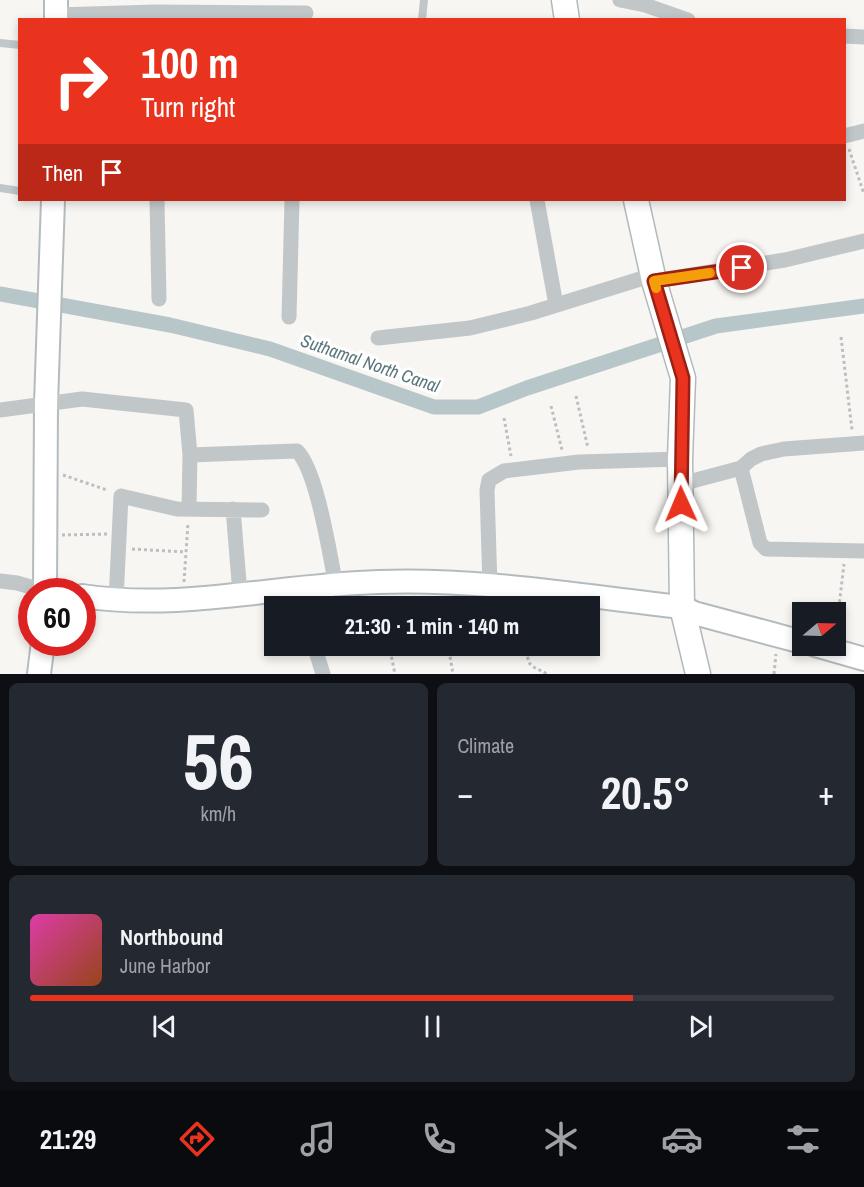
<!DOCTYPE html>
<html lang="en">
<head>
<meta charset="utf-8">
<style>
	:root { --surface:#171b24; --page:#242831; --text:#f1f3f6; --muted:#9ea1a6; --line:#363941; --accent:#ea331f }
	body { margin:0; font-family:"Archivo Narrow",sans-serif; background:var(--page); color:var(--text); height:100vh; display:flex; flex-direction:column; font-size:22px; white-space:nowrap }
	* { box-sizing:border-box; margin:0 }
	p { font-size:20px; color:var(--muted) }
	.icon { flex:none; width:33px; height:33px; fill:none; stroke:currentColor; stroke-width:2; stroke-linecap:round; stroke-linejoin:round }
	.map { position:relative; height:674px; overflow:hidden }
	.sheet { display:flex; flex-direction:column; gap:9px; padding:9px; background:#0d0f14; flex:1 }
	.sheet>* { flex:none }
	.guide { position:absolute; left:18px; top:18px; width:828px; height:183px; border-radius:0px; box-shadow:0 3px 9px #0003; background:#ea331f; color:#fff; overflow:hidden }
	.needle { width:39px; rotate:71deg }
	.controls { position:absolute; left:792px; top:602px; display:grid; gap:12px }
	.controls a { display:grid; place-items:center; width:54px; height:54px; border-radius:0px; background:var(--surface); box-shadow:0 3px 9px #0003; font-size:30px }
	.speed { position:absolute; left:18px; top:578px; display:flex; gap:12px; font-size:30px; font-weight:700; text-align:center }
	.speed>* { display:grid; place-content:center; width:78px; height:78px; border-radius:50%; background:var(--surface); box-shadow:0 3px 9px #0003; line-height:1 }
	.speed .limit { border:9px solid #d22; background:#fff; color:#111 }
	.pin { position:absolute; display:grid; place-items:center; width:51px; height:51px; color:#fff; margin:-26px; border:3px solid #fff; border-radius:50%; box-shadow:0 2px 6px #0007 }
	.me { position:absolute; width:66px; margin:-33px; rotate:359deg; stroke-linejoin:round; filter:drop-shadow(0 0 4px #0008) }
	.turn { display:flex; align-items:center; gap:21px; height:126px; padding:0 24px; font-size:27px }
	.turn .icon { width:78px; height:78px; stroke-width:2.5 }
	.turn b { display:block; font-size:42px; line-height:51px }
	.then { display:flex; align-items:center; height:57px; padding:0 24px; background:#0003; gap:12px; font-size:22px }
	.big { font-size:45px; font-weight:700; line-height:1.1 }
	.sheet .card { flex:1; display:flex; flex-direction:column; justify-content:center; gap:9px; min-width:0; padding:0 21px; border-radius:9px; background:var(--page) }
	.sheet .dial { align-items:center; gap:0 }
	.dial b { font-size:78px; line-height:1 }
	.song { display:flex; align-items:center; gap:18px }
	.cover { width:72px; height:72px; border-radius:9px; background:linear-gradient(135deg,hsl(320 70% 55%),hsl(20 70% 35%)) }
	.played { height:6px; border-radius:3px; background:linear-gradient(90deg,var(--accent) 75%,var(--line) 75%) }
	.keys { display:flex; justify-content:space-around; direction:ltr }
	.heat { display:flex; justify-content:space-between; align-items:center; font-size:33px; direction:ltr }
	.sheet .tiles { flex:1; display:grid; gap:9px; grid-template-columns:1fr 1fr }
	.card:last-child { grid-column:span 2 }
	.trip { position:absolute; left:264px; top:596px; width:336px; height:60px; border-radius:0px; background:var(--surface); box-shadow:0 3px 9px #0003; font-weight:700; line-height:60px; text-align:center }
	.menu { display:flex; height:96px; justify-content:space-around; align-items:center; background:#090b0e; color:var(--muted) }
	.menu .icon { width:42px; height:42px }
	.menu .on { color:var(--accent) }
	.menu b { font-size:27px; color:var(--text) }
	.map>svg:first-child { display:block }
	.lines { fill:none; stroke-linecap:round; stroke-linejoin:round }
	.canal { stroke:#b7c6c9; stroke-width:15 }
	.secondary-casing { stroke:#b4bbbe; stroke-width:26 }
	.primary-casing { stroke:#b2b9bc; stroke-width:27 }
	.path { stroke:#bbbfc1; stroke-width:3; stroke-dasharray:3 3; stroke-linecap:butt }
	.lane { stroke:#c1c7c9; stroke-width:8 }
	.street { stroke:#c1c7c9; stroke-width:15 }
	.secondary { stroke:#fff; stroke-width:22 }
	.primary { stroke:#fff; stroke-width:24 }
	.route-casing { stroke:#982114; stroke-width:15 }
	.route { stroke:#ea331f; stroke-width:10 }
	.slow { stroke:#f59e0b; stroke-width:10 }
	.labels { text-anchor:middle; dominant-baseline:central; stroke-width:6; stroke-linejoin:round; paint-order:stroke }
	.water-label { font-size:18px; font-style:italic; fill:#5b767b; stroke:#fff }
</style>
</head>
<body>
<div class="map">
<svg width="864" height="674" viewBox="0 0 864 674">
	<rect width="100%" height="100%" fill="#f7f6f3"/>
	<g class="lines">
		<path class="canal" d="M 0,294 L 170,325 L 270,349 L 434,407 L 478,407 L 527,388 L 716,326 L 864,306"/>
		<g class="secondary-casing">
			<path id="secondary" d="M 56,20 L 56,0
				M 45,591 L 46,404 L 53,200
				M 82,596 C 181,611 279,585 378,582 C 479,578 581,596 682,607 L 694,613 L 802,642
				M 815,645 L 864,659
				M 39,674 L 43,642"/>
		</g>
		<g class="primary-casing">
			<path id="primary" d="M 564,0 L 567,20
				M 636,200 L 654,281 L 683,378 L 680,459 L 682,607 L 698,674"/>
		</g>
		<path class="path" d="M 849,149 L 864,194
			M 841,337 L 852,430
			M 576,396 L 588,448
			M 551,406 L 562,450
			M 504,418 L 511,456
			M 63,475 L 107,490
			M 62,535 L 107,534
			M 132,549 L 186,552
			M 184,582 L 188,523
			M 380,598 L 381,606
			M 836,632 L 844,564
			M 389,645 L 395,674
			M 448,645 L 453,674
			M 525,645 C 530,669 527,663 547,674
			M 774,674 L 776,654"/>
		<path class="lane" d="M 422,20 L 424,0
			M 0,43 L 20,45
			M 0,188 L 20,191"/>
		<path class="street" d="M 620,0 L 645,5 L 688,20
			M 56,15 L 155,12 L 306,13
			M 844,36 L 864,37
			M 844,136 L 864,131
			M 157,200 L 159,299
			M 537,200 L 556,305
			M 654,281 L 785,260 L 864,241
			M 289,317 L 292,200
			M 378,338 L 470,328 L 531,313 L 653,275
			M 0,410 L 82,399 L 186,410 L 190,455 L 189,509
			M 190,455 L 297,451 C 317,470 330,556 336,586
			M 741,468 L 760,543 L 766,549 L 864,551
			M 681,484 L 741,468 L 751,459 L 761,454 L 784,449 L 864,443
			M 233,509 L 240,594
			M 0,581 L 17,583 L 45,591
			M 490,586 L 487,490 L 489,480 L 504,471 L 579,462 L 680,459
			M 296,587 L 302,606
			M 116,601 L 121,496 L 177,509 L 262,510
			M 314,645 L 323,674"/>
		<use href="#secondary" class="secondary"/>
		<use href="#primary" class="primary"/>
	</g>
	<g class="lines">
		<g class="route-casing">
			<path id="route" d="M 681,504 L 683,378 L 654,281 L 742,268"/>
		</g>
		<use href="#route" class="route"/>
		<path class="slow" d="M 656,288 L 654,281 L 710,273"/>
	</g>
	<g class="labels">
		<g class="water-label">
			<text transform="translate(370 363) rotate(19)">Suthamal North Canal</text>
		</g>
	</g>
</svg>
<div class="controls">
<a><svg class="needle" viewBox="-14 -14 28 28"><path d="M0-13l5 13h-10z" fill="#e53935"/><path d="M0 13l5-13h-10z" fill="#9ea1a6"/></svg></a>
</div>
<div class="speed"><div class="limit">60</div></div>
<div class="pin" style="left:742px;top:268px;background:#d93025"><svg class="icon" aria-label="arrive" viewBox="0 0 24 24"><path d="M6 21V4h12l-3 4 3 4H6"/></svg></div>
<svg class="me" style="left:681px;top:504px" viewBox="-20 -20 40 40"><path d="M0-17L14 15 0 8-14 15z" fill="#ea331f" stroke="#fff" stroke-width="4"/></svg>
<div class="trip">21:30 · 1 min · 140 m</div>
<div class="guide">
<div class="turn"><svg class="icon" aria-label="right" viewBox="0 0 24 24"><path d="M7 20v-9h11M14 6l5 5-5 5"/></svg><div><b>100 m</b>Turn right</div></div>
<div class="then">Then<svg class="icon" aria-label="arrive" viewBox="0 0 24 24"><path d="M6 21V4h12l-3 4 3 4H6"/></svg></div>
</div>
</div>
<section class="sheet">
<div class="tiles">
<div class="card dial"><b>56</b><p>km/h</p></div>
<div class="card"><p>Climate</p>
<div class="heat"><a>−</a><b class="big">20.5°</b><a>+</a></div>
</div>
<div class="card">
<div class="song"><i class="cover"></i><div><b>Northbound</b><p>June Harbor</p></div></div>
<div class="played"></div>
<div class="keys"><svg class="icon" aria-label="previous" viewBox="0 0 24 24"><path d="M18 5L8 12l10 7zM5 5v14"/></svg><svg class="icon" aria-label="pause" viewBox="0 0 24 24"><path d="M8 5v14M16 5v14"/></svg><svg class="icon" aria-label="next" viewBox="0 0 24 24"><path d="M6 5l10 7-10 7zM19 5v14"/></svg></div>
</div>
</div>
</section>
<nav class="menu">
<b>21:29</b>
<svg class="icon on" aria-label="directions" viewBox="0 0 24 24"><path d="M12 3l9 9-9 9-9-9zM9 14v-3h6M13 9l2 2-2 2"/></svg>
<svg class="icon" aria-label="music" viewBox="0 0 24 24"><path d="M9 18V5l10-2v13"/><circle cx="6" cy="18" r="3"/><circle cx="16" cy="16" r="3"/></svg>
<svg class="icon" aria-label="phone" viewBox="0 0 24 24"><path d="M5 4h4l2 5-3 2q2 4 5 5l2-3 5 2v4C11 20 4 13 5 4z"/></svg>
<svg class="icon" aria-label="climate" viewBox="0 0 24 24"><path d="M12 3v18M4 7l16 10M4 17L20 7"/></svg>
<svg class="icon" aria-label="car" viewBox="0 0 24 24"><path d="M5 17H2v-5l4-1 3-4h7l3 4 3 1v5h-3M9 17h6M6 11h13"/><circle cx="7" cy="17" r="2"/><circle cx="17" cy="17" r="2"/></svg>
<svg class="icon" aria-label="filters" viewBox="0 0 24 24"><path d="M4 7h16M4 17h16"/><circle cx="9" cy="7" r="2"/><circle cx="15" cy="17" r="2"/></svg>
</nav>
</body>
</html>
